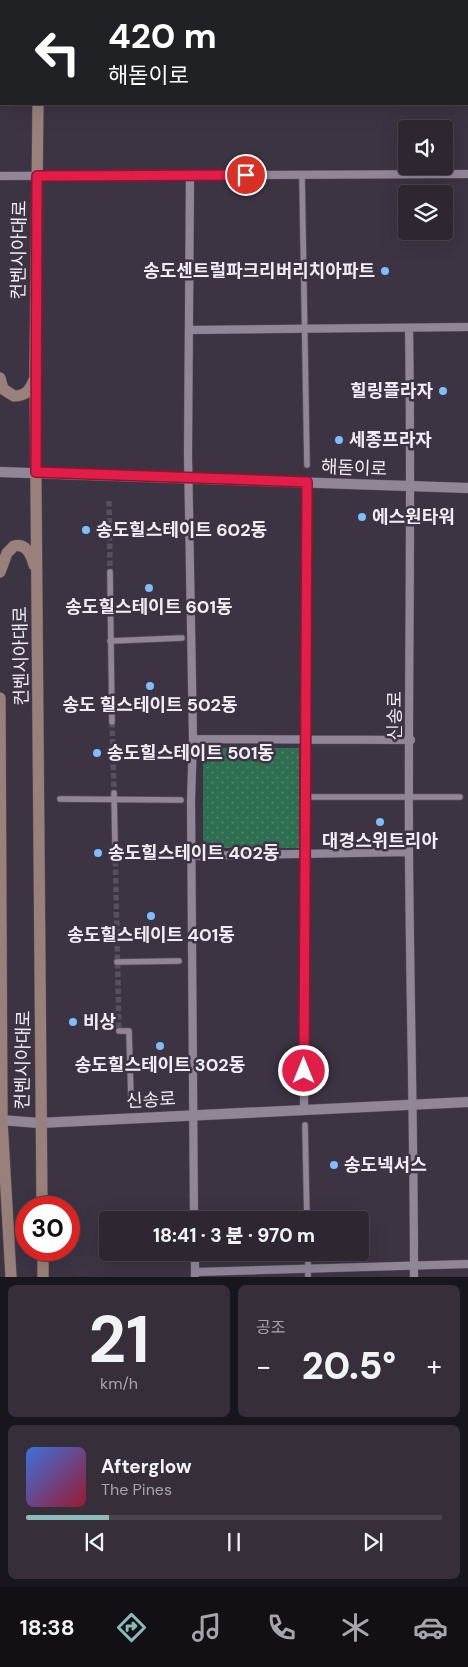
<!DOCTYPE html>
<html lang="ko">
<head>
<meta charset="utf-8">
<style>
	:root { --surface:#2e2732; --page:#362f3a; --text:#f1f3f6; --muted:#a7a5ac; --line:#49444d; --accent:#8bbbb9 }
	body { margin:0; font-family:"DM Sans","Noto Sans KR",sans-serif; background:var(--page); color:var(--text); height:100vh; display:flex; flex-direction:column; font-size:19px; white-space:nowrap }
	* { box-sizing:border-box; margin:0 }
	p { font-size:16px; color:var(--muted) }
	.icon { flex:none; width:28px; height:28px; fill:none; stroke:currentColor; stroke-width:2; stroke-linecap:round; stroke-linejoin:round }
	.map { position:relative; height:1277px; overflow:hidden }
	.side { display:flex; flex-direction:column; gap:8px; padding:8px; background:#19151c; flex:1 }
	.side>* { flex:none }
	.hud { position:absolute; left:0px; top:0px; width:469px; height:105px; box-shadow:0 5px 20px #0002,0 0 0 1px var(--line); background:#202124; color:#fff; overflow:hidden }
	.buttons { position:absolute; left:398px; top:120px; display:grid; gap:10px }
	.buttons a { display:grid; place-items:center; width:55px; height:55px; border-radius:5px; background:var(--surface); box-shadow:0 5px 20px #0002,0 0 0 1px var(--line); font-size:25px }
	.speed { position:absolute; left:15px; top:1196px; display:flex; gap:10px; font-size:25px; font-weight:700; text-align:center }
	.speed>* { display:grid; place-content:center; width:65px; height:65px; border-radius:50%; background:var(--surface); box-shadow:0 5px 20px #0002,0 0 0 1px var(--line); line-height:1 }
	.speed .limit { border:8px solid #d22; background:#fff; color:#111 }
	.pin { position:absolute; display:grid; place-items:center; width:42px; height:42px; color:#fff; margin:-21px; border:2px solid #fff; border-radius:50%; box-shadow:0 1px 5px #0007 }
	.me { position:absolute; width:55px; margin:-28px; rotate:0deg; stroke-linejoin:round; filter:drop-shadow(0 0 4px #0008) }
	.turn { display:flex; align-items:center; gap:18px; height:105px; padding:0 25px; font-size:22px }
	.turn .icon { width:65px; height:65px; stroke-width:2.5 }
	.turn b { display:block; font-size:35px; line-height:42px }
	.big { font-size:38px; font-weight:800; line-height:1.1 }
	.side .widget { flex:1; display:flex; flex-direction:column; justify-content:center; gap:8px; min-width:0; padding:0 18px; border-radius:8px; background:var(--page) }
	.side .dial { align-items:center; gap:0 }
	.dial b { font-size:65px; line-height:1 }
	.song { display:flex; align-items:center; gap:15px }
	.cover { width:60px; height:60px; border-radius:8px; background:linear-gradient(135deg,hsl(220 70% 55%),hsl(350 70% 35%)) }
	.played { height:5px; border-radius:2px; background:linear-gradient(90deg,var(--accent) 20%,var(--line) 20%) }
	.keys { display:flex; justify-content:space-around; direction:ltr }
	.heat { display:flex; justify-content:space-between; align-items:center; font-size:28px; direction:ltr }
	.side .tiles { flex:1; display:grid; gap:8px; grid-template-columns:1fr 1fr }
	.widget:last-child { grid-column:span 2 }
	.trip { position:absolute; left:99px; top:1211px; width:270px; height:50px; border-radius:5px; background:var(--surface); box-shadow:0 5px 20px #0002,0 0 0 1px var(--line); font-weight:800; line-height:50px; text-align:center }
	.tab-bar { display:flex; height:80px; justify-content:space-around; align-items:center; background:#121014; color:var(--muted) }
	.tab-bar .icon { width:35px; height:35px }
	.tab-bar .current { color:var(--accent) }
	.tab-bar b { font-size:22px; color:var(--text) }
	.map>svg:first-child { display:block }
	.park { fill:url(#park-dots) }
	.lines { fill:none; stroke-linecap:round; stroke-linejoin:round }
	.pedestrian-tunnel { stroke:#58505e; stroke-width:5.5; stroke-dasharray:5.5 3; stroke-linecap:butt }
	.pedestrian-casing { stroke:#5a515f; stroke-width:7 }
	.minor-casing { stroke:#5a515f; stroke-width:9 }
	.tertiary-casing { stroke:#5a515f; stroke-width:11 }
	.secondary-casing { stroke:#5a515f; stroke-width:12 }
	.pedestrian { stroke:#918698; stroke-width:5.5 }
	.minor { stroke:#918698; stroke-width:8 }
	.tertiary { stroke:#918698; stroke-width:10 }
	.secondary { stroke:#99807b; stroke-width:11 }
	.route-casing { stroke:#92132f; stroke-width:12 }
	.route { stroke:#e11d48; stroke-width:9 }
	.poi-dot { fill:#80bdfa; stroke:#3d3443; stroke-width:2 }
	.labels { text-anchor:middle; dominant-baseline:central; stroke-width:5; stroke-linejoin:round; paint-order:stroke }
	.street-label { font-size:18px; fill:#f2ecf6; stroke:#3d3443 }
	.poi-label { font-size:18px; font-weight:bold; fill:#f2ecf6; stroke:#3d3443; text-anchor:start }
</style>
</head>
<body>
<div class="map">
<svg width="468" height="1277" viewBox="0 0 468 1277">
	<defs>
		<pattern id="park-dots" width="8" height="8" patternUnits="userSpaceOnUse" patternTransform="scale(1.25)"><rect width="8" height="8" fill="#2f6f51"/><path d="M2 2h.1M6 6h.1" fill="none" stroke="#4e846b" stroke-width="1.8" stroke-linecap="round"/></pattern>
	</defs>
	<rect width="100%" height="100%" fill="#3d3443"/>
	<path class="park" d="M 208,748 L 299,748 L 299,848 L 210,848 L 203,840 L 203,755 Z"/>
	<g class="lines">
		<path class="pedestrian-tunnel" d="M 109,501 L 110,572
			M 112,722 L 114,793
			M 115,844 L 119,1031"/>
		<g class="pedestrian-casing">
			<path id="pedestrian" d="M 302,175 L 307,465
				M 110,572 L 112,722
				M 110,641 L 182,638
				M 114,793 L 115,844
				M 306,797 L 460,797
				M 60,799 L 181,800
				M 117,962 L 179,961
				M 119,1031 L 129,1031 L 131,1099
				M 305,1125 L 307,1220
				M 308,1252 L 308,1277"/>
		</g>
		<g class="minor-casing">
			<path id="minor" d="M 190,175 L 188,454 L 193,739 L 191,800 L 194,1220
				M 0,176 L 468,174
				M 409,328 C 412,503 408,678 409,853 C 410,994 414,1135 414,1277
				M 189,330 L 468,327
				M 193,739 L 411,740
				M 192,856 L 409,852
				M 304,1109 L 307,482
				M 195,1252 L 195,1277
				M 195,1272 L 468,1264"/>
		</g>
		<g class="tertiary-casing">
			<path id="tertiary" d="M 0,472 L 468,488
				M 0,1120 L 39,1123 L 468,1102"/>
		</g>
		<g class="secondary-casing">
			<path id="secondary" d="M 37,0 L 37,1
				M 228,1 L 242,0
				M 0,19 L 1,19
				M 0,41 L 1,41
				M 38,104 L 35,366 L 42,1208
				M 0,378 L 3,389 L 14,396 C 26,396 30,390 34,380
				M 0,572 L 7,553 L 14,546 C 26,543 31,554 34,565
				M 0,698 L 2,1120 L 11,1277
				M 43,1250 L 43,1277"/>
		</g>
		<use href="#pedestrian" class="pedestrian"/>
		<use href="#minor" class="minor"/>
		<use href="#tertiary" class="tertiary"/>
		<use href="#secondary" class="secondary"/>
	</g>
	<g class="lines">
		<g class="route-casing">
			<path id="route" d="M 246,175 L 37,176 L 36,472 L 307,482 L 304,1071"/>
		</g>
		<use href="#route" class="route"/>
	</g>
	<g class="poi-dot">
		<circle cx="385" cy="271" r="5"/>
		<circle cx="443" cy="391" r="5"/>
		<circle cx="339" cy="440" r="5"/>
		<circle cx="362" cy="517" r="5"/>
		<circle cx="86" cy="530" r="5"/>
		<circle cx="149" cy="588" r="5"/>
		<circle cx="150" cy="686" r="5"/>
		<circle cx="97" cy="753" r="5"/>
		<circle cx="380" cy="822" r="5"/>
		<circle cx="98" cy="853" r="5"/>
		<circle cx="151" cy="916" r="5"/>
		<circle cx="73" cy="1022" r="5"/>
		<circle cx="160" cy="1046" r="5"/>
		<circle cx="334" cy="1165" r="5"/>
	</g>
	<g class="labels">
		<g class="street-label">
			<text transform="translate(19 250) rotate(-89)">컨벤시아대로</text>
			<text transform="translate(354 468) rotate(2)">해돋이로</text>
			<text transform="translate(21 656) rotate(-91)">컨벤시아대로</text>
			<text transform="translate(395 716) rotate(-90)">신송로</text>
			<text transform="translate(23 1060) rotate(-89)">컨벤시아대로</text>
			<text transform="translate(151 1100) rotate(-3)">신송로</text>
		</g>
		<g class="poi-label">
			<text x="375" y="271" text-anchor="end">송도센트럴파크리버리치아파트</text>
			<text x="433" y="391" text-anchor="end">힐링플라자</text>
			<text x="349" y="440">세종프라자</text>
			<text x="372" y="517">에스원타워</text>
			<text x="96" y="530">송도힐스테이트 602동</text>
			<text x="149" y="607" text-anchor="middle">송도힐스테이트 601동</text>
			<text x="150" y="705" text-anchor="middle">송도 힐스테이트 502동</text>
			<text x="107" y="753">송도힐스테이트 501동</text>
			<text x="380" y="841" text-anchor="middle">대경스위트리아</text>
			<text x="108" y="853">송도힐스테이트 402동</text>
			<text x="151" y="935" text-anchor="middle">송도힐스테이트 401동</text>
			<text x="83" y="1022">비상</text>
			<text x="160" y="1065" text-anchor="middle">송도힐스테이트 302동</text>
			<text x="344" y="1165">송도넥서스</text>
		</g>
	</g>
</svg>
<div class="buttons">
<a><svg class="icon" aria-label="sound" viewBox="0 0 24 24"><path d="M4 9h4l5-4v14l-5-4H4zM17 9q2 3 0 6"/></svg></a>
<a><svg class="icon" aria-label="layers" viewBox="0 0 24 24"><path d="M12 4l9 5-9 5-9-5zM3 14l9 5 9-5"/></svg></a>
</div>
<div class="speed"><div class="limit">30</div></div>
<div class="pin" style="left:246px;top:175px;background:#d93025"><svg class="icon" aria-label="arrive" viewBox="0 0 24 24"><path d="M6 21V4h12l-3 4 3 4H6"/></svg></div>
<svg class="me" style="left:304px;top:1071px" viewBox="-20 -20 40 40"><circle r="17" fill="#e11d48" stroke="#fff" stroke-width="3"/><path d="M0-11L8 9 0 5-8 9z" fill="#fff"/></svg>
<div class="trip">18:41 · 3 분 · 970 m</div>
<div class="hud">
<div class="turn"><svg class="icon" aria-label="left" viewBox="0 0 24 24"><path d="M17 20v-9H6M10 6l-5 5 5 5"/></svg><div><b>420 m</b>해돋이로</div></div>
</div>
</div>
<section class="side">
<div class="tiles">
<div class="widget dial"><b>21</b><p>km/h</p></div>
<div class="widget"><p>공조</p>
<div class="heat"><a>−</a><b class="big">20.5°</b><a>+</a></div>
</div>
<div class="widget">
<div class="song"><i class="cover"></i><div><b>Afterglow</b><p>The Pines</p></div></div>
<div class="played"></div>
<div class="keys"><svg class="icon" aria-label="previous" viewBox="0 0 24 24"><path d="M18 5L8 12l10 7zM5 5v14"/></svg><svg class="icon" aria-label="pause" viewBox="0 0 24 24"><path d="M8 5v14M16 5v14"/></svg><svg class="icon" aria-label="next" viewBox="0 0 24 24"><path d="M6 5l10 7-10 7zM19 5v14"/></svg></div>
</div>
</div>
</section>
<nav class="tab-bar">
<b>18:38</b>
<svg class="icon current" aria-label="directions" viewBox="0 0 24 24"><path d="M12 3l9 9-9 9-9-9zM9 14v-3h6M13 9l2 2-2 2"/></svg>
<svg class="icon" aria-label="music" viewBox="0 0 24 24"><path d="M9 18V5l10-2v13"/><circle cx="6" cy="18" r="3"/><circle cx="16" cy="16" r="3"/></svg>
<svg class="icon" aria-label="phone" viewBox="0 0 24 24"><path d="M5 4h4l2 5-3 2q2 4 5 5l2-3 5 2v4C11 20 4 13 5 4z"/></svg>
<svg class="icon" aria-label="climate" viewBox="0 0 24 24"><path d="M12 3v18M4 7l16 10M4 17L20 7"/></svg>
<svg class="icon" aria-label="car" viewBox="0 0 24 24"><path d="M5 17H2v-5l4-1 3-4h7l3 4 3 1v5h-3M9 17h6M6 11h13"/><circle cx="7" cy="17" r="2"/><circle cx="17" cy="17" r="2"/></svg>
</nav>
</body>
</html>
